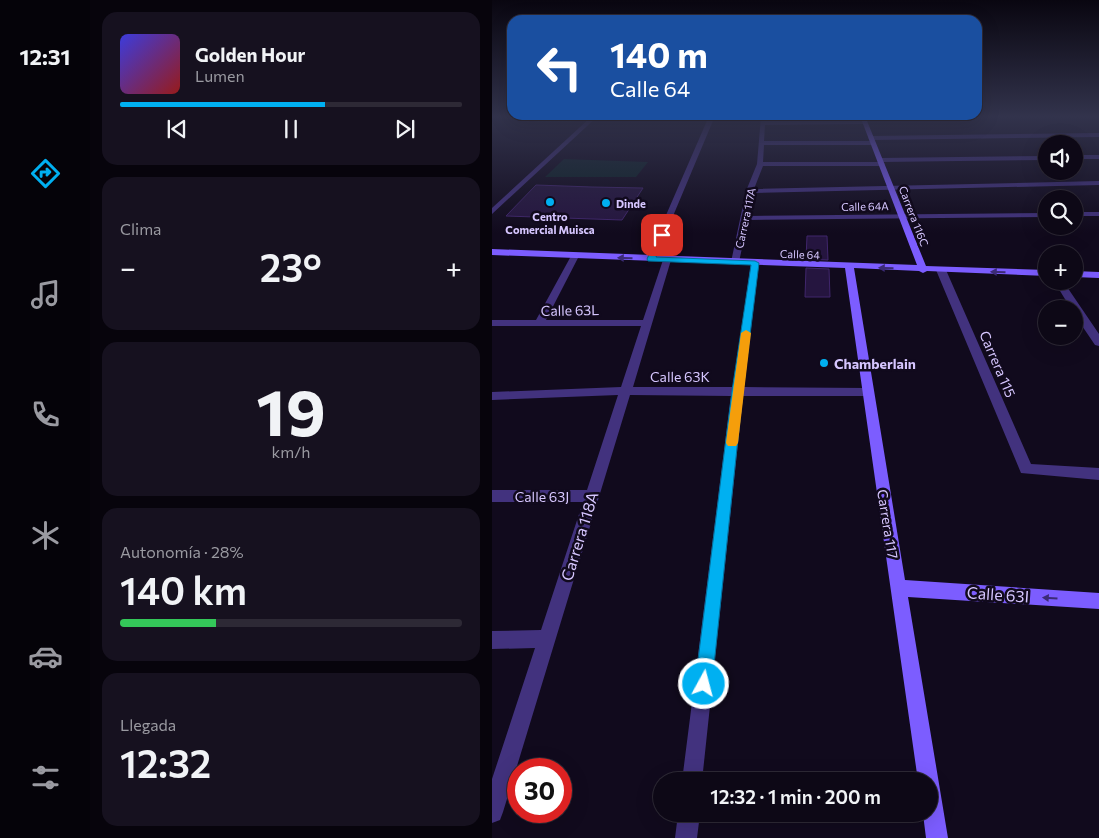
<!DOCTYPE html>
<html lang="es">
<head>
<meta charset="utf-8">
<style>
	:root { --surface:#0d0816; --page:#16111f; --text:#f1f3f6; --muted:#9a9aa1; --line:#2d2935; --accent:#00b0f1 }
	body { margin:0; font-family:Commissioner,sans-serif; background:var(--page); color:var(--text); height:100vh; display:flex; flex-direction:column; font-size:19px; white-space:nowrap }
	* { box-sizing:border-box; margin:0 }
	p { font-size:16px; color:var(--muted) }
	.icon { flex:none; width:28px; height:28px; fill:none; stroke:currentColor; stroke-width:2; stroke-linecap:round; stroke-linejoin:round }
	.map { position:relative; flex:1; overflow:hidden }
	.sheet { display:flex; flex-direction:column; gap:12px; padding:12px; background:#07040c; width:402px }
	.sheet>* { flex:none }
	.hud { position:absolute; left:15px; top:15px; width:475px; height:105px; border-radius:15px; box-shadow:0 5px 20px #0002,0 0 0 1px var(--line); background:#1a4fa0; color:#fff; overflow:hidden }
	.buttons { position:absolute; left:546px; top:135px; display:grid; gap:10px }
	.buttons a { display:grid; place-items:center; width:45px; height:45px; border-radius:50%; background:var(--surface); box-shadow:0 5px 20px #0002,0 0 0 1px var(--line); font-size:25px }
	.speed { position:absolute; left:15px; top:758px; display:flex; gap:10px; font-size:25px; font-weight:700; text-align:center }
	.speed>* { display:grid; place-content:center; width:65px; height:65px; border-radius:50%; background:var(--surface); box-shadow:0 5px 20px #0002,0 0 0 1px var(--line); line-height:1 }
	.speed .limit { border:8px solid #d22; background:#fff; color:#111 }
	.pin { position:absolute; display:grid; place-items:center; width:42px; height:42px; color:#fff; margin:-21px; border-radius:10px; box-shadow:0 2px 8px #0006 }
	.me { position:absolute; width:55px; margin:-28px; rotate:7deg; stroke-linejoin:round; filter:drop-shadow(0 0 4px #0008) }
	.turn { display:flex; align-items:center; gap:18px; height:105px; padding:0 20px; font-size:22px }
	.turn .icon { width:65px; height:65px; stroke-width:2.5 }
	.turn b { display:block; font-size:35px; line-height:42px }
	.big { font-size:38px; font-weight:600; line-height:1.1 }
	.sheet .tile { flex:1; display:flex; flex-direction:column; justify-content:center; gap:8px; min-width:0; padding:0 18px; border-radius:15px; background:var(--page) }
	.sheet .dial { align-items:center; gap:0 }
	.dial b { font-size:65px; line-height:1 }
	.song { display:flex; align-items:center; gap:15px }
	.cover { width:60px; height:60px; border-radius:8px; background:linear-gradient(135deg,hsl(240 70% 55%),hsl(0 70% 35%)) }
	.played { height:5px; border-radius:2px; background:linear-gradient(90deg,var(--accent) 60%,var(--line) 60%) }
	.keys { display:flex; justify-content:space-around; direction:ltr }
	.heat { display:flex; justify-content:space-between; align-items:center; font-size:28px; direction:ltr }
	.charge { height:8px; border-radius:4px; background:linear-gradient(90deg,#34c759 28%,var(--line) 0) }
	.trip { position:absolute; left:161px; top:772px; width:285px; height:50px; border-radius:25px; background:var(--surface); box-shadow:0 5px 20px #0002,0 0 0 1px var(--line); font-weight:600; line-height:50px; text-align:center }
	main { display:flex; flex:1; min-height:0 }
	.menu { display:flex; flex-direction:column; width:90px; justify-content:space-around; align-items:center; background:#050309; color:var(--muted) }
	.menu .icon { width:35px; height:35px }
	.menu .current { color:var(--accent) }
	.menu b { font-size:22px; color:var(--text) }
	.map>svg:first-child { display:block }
	.green { fill:#0d2327 }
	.building { fill:#25153f; stroke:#40266c }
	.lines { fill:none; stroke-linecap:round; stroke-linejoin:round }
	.street { fill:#42327e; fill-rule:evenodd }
	.secondary { fill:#7c5dff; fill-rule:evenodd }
	.oneway { fill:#3c2b77 }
	.route { fill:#00b0f1; stroke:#00729d }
	.slow { fill:#f59e0b }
	.poi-dot { fill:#00b0f1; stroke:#110a1d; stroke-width:2 }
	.labels { text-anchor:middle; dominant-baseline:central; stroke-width:5; stroke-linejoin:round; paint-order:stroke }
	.far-poi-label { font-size:11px; font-weight:bold; fill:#d6c6ff; stroke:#110a1d; text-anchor:start }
	.far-street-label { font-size:11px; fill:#d6c6ff; stroke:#110a1d }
	.street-label { font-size:14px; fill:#d6c6ff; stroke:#110a1d }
	.poi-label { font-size:14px; font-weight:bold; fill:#d6c6ff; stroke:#110a1d; text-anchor:start }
	.near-street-label { font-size:16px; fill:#d6c6ff; stroke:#110a1d }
</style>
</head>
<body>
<main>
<nav class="menu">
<b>12:31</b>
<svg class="icon current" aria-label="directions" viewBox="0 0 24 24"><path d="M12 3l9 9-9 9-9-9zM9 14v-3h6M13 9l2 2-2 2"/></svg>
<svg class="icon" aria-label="music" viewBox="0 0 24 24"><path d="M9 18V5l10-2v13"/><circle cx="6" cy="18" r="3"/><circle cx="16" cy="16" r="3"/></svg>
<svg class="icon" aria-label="phone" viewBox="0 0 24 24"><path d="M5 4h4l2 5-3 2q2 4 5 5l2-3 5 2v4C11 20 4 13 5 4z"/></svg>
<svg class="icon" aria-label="climate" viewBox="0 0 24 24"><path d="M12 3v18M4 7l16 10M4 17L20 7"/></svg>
<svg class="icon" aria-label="car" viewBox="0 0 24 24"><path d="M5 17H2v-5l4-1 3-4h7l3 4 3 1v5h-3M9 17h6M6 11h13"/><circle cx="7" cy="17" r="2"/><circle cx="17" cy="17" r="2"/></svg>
<svg class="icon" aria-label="filters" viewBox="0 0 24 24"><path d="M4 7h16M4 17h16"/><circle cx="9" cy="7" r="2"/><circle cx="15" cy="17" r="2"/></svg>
</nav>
<section class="sheet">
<div class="tile">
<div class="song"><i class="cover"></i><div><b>Golden Hour</b><p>Lumen</p></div></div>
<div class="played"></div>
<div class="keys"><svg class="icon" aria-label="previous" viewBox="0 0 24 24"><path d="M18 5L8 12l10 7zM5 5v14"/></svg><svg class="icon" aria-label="pause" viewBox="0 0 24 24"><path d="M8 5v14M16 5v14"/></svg><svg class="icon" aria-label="next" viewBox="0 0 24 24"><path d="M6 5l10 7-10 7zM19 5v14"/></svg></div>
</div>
<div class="tile"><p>Clima</p>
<div class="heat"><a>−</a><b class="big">23°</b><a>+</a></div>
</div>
<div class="tile dial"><b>19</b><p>km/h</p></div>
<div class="tile"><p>Autonomía · 28%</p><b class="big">140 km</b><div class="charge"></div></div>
<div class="tile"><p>Llegada</p><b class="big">12:32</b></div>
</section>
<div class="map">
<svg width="607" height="838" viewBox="0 0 607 838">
	<rect width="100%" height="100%" fill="#110a1d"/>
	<path class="green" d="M 50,116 L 88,116 L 82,122 L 42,122 Z
		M 72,159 L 156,162 L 144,177 L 53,177 Z"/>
	<path class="building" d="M 44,185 L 100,187 L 151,188 L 130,220 L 14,216 Z
		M 315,236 L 335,236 L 336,260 L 314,259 Z
		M 314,268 L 337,269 L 338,297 L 313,297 Z"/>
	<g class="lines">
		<path class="street" d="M 100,116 L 106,116 L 0,214 L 0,208 Z
			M 217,116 L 223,116 L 163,259 L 156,261 L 155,259 Z
			M 269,116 L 273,116 L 273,121 L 373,120 L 376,122 L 373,124 L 273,125 L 272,141 L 381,141 L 384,143 L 381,145 L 272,145 L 271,162 L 390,162 L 393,164 L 390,166 L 271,166 L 262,189 L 607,181 L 607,185 L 261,193 L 257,216 L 555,213 L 555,217 L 256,220 L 247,262 L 243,265 L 239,262 L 254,191 L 265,164 Z
			M 370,116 L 448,116 L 445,118 L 371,119 L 368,117 Z
			M 607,133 L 607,137 L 379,140 L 376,138 L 379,136 Z
			M 582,155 L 607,155 L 607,159 L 582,159 Z
			M 555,156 L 555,160 L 388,162 L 385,160 L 388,158 Z
			M 582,212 L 607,212 L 607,216 L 582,216 Z
			M 83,253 L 87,256 L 54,320 L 151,320 L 171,260 L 175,257 L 179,260 L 141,387 L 241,387 L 259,263 L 263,260 L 267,263 L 252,387 L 376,388 L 382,392 L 376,396 L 251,396 L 210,781 L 190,781 L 239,396 L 138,395 L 11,812 L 8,820 L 0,823 L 0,779 L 43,648 L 0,649 L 0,631 L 49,630 L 91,502 L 0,502 L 0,490 L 95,490 L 126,395 L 0,400 L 0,392 L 129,387 L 149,326 L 0,326 L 0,320 L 44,320 L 79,256 Z
			M 449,267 L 454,270 L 539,464 L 607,468 L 607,480 L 529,473 L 444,270 Z
			M 562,281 L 571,281 L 607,334 L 607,346 L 603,345 L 582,314 L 582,309 L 579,309 Z
			M 186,814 L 208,814 L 205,838 L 183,838 Z"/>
		<path class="secondary" d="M 368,116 L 373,116 L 434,266 L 555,270 L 555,276 L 435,271 L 431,273 L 427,271 L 362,268 L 413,580 L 607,593 L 607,609 L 416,597 L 456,838 L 434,838 L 431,814 L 438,814 L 438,781 L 426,781 L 353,268 L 0,255 L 0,249 L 425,265 Z
			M 582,271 L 607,272 L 607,278 L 582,277 Z"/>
	</g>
	<defs><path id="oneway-solid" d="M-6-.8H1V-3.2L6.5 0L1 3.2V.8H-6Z" transform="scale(1.25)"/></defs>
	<g class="oneway">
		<use href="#oneway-solid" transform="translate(133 258) rotate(-178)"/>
		<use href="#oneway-solid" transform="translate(394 268) rotate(-178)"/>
		<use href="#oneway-solid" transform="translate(506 272) rotate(-178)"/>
		<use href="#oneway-solid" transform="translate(558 598) rotate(-176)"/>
	</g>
	<linearGradient id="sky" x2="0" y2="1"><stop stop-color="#090610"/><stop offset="0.5" stop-color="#32334c"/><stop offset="1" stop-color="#32334c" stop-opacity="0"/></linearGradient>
	<rect width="607" height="233" fill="url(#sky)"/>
	<path class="route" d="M 170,232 L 173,235 L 164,257 L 263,261 L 267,263 L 251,391 L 220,684 L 218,690 L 212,692 L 206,690 L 203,684 L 240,391 L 259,265 L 156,261 L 155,259 L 166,235 Z"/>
	<path class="slow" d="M 254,330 L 259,333 L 246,443 L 244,446 L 236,446 L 234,443 L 249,333 Z"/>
	<g class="poi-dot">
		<circle cx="58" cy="202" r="5"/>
		<circle cx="114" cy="203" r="5"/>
		<circle cx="332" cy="363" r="5"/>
	</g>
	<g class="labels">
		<g class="far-poi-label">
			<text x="124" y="203">Dinde</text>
			<text x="58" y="216" text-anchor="middle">Centro<tspan x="58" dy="13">Comercial Muisca</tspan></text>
		</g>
		<g class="far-street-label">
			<text transform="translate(373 206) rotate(-1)">Calle 64A</text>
			<text transform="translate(422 216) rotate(69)">Carrera 116C</text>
			<text transform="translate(253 218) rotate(-78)">Carrera 117A</text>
			<text transform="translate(308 254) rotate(2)">Calle 64</text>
		</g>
		<g class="street-label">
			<text transform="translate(78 310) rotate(-1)">Calle 63L</text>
			<text transform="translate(506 364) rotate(67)">Carrera 115</text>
			<text x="188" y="376">Calle 63K</text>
			<text x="50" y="496">Calle 63J</text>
			<text transform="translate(396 524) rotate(81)">Carrera 117</text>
		</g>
		<g class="poi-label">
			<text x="342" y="363">Chamberlain</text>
		</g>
		<g class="near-street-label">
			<text transform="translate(87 536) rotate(-73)">Carrera 118A</text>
			<text transform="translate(506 594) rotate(4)">Calle 63I</text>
		</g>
	</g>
</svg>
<div class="buttons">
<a><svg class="icon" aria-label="sound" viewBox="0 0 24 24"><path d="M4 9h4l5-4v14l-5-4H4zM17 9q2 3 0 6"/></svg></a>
<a><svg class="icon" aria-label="search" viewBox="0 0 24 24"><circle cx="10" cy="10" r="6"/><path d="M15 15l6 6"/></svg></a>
<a>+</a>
<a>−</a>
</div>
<div class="speed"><div class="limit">30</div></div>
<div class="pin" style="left:170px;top:235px;background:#d93025"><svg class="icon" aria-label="arrive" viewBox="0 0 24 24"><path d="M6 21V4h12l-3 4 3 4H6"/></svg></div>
<svg class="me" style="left:212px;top:684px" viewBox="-20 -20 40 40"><circle r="17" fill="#00b0f1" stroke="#fff" stroke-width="3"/><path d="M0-11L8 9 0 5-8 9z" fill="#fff"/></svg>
<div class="trip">12:32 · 1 min · 200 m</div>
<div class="hud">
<div class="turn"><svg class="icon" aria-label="left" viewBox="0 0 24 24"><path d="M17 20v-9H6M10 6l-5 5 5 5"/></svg><div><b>140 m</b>Calle 64</div></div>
</div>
</div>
</main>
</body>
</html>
